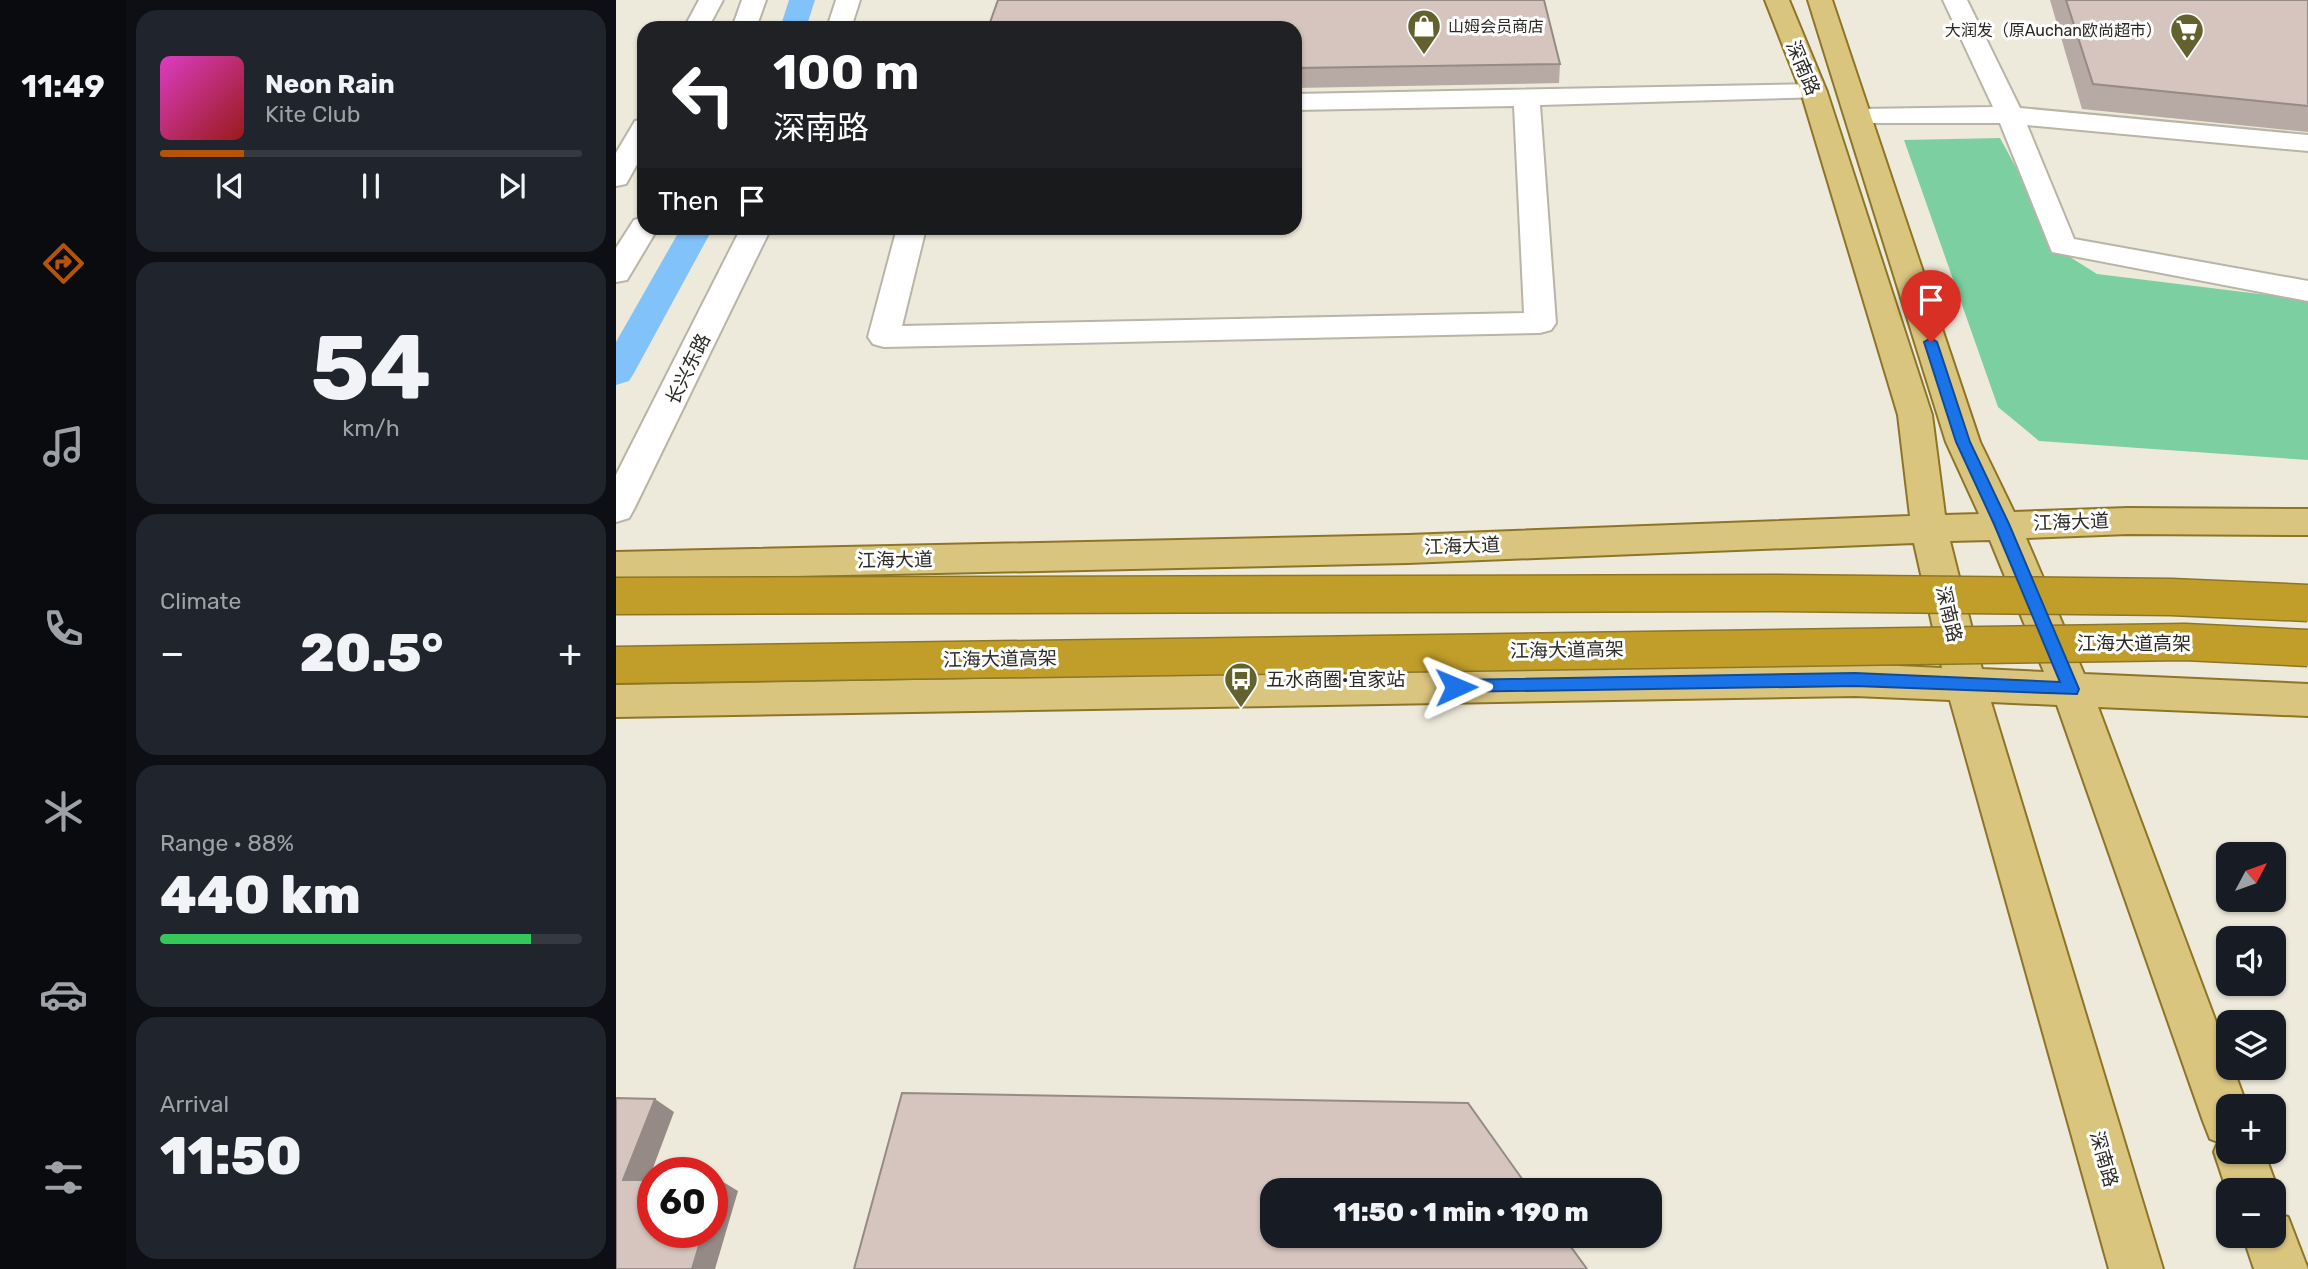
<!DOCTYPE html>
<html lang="en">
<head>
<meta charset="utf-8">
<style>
	:root { --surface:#171b24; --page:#20242c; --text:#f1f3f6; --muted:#9ea1a6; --line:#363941; --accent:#b45309 }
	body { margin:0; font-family:Rubik,"Noto Sans SC",sans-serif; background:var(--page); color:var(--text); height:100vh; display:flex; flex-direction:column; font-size:26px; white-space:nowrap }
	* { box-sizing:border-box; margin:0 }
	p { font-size:23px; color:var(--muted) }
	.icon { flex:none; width:38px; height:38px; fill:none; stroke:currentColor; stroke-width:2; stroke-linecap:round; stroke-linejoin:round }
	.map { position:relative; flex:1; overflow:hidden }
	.panel { display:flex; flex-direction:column; gap:10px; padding:10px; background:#0d0f14; width:490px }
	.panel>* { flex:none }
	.hud { position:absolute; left:21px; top:21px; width:665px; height:214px; border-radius:21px; box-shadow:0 2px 5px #0004; background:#202124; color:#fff; overflow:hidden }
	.needle { width:46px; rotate:49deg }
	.fabs { position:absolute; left:1600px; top:842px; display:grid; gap:14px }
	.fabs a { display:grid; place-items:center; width:70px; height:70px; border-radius:14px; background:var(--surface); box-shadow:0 2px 5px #0004; font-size:35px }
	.speed { position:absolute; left:21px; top:1157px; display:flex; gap:14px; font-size:35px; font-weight:700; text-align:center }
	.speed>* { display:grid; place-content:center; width:91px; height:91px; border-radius:50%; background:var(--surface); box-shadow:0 2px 5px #0004; line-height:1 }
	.speed .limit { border:10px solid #d22; background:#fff; color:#111 }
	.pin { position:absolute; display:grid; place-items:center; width:60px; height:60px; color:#fff; margin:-72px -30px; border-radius:50% 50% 50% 0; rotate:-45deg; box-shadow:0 0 7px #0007 }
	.pin .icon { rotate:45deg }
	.me { position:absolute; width:77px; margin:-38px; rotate:89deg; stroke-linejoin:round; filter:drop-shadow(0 0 5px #0008) }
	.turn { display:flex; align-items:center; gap:24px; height:147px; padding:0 21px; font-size:32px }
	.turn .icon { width:91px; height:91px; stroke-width:2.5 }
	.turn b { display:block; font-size:49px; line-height:60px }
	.then { display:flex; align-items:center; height:66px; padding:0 21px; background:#0003; gap:14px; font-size:26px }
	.big { font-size:52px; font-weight:800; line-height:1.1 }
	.panel .tile { flex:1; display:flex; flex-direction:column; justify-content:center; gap:10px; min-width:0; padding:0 24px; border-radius:21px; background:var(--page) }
	.panel .dial { align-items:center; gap:0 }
	.dial b { font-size:91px; line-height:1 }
	.song { display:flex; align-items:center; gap:21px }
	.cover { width:84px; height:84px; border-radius:10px; background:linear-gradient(135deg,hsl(310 70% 55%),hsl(0 70% 35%)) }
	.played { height:7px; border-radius:4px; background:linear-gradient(90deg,var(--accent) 20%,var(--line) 20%) }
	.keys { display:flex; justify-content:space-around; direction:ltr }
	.heat { display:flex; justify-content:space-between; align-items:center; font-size:38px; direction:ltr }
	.charge { height:10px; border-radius:5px; background:linear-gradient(90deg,#34c759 88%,var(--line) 0) }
	.trip { position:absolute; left:644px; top:1178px; width:402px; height:70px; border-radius:21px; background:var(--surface); box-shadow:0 2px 5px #0004; font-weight:800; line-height:70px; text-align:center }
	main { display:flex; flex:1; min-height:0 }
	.tab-bar { display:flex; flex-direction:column; width:126px; justify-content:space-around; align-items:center; background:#090b0e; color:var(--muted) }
	.tab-bar .icon { width:49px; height:49px }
	.tab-bar .selected { color:var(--accent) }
	.tab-bar b { font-size:32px; color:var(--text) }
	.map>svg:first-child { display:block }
	.green { fill:#7ccfa1 }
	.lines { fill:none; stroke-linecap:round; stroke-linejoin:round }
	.canal { fill:#80c2f9; fill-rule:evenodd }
	.minor-casing { stroke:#b8b4a6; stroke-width:4 }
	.major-casing { stroke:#8d7528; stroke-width:4 }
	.minor { fill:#fff; fill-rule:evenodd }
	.major { fill:#dac57f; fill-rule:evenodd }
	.highway-bridge-casing { stroke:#8d7528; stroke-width:39; stroke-linecap:butt }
	.highway-bridge { stroke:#c19e2a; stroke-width:36 }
	.wall { fill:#b7a9a3 }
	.shaded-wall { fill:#958a85 }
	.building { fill:#d5c5be; stroke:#958a85; stroke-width:2 }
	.route { fill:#1a73e8; stroke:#114b97; stroke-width:2 }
	.labels { text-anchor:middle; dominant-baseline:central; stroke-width:6; stroke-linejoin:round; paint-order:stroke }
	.far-poi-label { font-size:16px; fill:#2c2a25; stroke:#fff; text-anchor:start }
	.street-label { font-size:19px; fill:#2c2a25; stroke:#fff }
	.poi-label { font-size:19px; fill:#2c2a25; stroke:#fff; text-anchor:start }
</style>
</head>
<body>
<main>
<nav class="tab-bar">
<b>11:49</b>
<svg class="icon selected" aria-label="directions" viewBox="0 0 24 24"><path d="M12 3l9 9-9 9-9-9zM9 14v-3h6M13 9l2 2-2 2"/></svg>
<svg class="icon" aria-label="music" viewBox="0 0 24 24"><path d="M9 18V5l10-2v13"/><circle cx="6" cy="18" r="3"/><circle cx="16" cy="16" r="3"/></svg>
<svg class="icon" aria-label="phone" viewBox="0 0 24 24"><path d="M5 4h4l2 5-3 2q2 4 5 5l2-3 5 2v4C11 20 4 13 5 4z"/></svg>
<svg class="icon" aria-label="climate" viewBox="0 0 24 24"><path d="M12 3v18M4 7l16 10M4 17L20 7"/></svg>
<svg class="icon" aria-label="car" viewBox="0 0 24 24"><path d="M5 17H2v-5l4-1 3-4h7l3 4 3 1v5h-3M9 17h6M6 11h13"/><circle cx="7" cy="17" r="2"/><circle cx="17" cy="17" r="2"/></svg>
<svg class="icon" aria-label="filters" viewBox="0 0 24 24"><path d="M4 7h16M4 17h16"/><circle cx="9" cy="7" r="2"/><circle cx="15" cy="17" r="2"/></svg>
</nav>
<section class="panel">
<div class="tile">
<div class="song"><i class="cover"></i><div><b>Neon Rain</b><p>Kite Club</p></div></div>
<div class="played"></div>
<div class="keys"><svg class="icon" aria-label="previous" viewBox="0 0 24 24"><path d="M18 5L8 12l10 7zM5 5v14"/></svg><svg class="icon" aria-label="pause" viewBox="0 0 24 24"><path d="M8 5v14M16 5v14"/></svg><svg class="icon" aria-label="next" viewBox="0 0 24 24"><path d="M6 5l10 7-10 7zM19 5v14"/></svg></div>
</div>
<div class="tile dial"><b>54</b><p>km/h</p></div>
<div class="tile"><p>Climate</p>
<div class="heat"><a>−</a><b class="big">20.5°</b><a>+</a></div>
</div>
<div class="tile"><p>Range · 88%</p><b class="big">440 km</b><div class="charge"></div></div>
<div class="tile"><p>Arrival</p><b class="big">11:50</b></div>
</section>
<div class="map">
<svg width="1692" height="1269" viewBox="0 0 1692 1269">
	<rect width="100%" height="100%" fill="#eeeadb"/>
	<path class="green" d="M 1384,138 L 1446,252 L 1481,274 L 1692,300 L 1692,460 L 1423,441 L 1382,407 L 1288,140 Z"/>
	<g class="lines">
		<path class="canal" d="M 173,0 L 199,0 L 190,28 L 164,28 Z
			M 65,228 L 97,228 L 18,373 L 13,381 L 0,385 L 0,342 Z"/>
		<g class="minor-casing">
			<path id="minor" d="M 83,0 L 107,0 L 92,28 L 68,28 Z
				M 126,0 L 150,0 L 140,28 L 116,28 Z
				M 220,0 L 244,0 L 235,28 L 211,28 Z
				M 1327,0 L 1351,0 L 1404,108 L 1692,135 L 1692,151 L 1411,125 L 1458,239 L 1692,281 L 1692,301 L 1436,252 L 1384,123 L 1233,123 L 1229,117 L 1233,111 L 1242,109 L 1377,107 Z
				M 1198,84 L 1207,87 L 1211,92 L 1207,97 L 924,105 L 940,323 L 935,330 L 924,333 L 268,347 L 257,344 L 252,337 L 281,228 L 310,228 L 286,326 L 908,313 L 898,106 L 679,110 L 679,94 Z
				M 28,119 L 28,152 L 10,184 L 0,186 L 0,153 L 19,121 Z
				M 28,217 L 28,228 L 42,228 L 11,280 L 0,282 L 0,248 L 18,220 Z
				M 125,228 L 155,228 L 18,509 L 13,518 L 0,522 L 0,475 Z"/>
		</g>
		<g class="major-casing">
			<path id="major" d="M 1149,0 L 1173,0 L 1211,92 L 1316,415 L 1329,515 L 1363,514 L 1330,442 L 1192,0 L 1216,0 L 1364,442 L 1398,512 L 1512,508 L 1692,509 L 1692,535 L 1512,534 L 1410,538 L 1468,674 L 1692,684 L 1692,716 L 1482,707 L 1612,1054 L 1612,1068 L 1617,1068 L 1631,1106 L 1612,1106 L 1612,1152 L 1648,1152 L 1662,1190 L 1657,1201 L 1657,1190 L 1612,1190 L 1612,1194 L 1598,1152 L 1602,1142 L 1594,1139 L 1587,1121 L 1441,705 L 1375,702 L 1547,1269 L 1493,1269 L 1334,700 L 1239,696 L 0,717 L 0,685 L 1239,664 L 1326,668 L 1298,543 L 792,563 L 0,580 L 0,552 L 792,535 L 1294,516 L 1282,415 L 1185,92 ZM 1374,540 L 1428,672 L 1366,669 L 1334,541 Z
				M 1657,1212 L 1672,1217 L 1692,1269 L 1638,1269 L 1627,1236 L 1657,1236 Z"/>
		</g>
		<use href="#minor" class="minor"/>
		<use href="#major" class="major"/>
		<g class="highway-bridge-casing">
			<path id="highway-bridge" d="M 0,596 L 1156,593 L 1555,597 L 1692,603
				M 0,665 L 1569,642 L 1692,648"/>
		</g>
		<use href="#highway-bridge" class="highway-bridge"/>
	</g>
	<path class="wall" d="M 1434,0 L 1692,0 L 1692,132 L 1466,109 Z
		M 679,28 L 944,64 L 943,83 L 679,88 Z"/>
	<path class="shaded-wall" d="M 39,1099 L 58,1112 L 28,1192 L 7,1180 Z
		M 104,1180 L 122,1191 L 99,1269 L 76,1269 L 87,1232 L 96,1232 L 96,1203 Z"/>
	<path class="building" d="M 382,0 L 928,0 L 944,64 L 679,68 L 679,28 L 372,28 Z
		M 1450,0 L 1692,0 L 1692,106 L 1477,84 Z
		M 286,1093 L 852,1103 L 914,1190 L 656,1190 L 656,1236 L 947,1236 L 971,1269 L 238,1269 Z
		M 0,1098 L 39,1099 L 7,1180 L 37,1180 L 37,1232 L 87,1232 L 76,1269 L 0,1269 Z
		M 96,1180 L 104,1180 L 96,1203 Z"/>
	<path class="route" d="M 1315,338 L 1321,342 L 1354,442 L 1393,524 L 1463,689 L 1461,694 L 1239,686 L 834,692 L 831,687 L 840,680 L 1239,673 L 1444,682 L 1378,524 L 1340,442 L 1308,342 Z"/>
	<defs>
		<g id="shop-pin" transform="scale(1.75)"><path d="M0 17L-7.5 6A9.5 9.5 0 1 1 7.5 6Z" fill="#63622f" stroke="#fff"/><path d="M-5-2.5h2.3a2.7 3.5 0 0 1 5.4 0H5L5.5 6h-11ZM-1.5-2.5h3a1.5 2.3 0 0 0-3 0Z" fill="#fff"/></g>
		<g id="supermarket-pin" transform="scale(1.75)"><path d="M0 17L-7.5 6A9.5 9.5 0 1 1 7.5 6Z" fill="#63622f" stroke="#fff"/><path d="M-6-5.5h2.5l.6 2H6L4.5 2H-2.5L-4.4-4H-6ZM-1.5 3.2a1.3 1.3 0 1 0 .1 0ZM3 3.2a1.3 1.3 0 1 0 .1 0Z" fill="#fff"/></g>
		<g id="bus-pin" transform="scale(1.75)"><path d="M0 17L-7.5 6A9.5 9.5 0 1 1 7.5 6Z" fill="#63622f" stroke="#fff"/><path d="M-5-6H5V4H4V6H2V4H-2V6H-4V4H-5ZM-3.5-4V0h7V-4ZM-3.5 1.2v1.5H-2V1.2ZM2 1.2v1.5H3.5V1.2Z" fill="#fff"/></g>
	</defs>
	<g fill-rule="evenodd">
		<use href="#shop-pin" x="808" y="26"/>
		<use href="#supermarket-pin" x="1571" y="30"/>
		<use href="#bus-pin" x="625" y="679"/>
	</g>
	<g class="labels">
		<g class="far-poi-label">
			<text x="832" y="26">山姆会员商店</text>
			<text x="1546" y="30" text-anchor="end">大润发（原Auchan欧尚超市）</text>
		</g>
		<g class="street-label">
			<text transform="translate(1187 68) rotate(67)">深南路</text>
			<text transform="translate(72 369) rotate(-64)">长兴东路</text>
			<text transform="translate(1455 522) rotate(-2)">江海大道</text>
			<text transform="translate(846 546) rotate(-2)">江海大道</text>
			<text transform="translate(279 560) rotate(-1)">江海大道</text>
			<text transform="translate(1333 614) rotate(77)">深南路</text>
			<text x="1518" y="643">江海大道高架</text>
			<text transform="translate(951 650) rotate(-1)">江海大道高架</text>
			<text transform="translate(384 659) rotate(-1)">江海大道高架</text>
			<text transform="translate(1488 1159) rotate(74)">深南路</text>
		</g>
		<g class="poi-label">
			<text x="650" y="679">五水商圈·宜家站</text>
		</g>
	</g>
</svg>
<div class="fabs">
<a><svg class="needle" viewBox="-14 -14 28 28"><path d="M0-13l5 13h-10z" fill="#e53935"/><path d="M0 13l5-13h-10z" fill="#9ea1a6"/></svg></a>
<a><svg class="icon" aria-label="sound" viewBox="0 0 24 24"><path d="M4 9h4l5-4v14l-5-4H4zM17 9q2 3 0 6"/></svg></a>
<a><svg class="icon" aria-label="layers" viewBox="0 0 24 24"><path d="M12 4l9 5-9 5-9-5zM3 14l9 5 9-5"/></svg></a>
<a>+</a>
<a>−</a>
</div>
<div class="speed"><div class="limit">60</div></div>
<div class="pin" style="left:1315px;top:342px;background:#d93025"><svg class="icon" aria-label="arrive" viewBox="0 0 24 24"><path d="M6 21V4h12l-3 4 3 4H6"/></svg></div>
<svg class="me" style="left:840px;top:687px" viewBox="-20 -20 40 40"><path d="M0-17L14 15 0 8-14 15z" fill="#1a73e8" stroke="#fff" stroke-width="4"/></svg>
<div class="trip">11:50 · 1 min · 190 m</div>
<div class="hud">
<div class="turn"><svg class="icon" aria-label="left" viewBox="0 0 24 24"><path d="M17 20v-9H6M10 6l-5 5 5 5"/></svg><div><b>100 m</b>深南路</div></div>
<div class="then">Then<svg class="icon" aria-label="arrive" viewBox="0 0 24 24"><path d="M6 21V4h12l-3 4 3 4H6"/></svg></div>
</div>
</div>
</main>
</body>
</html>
